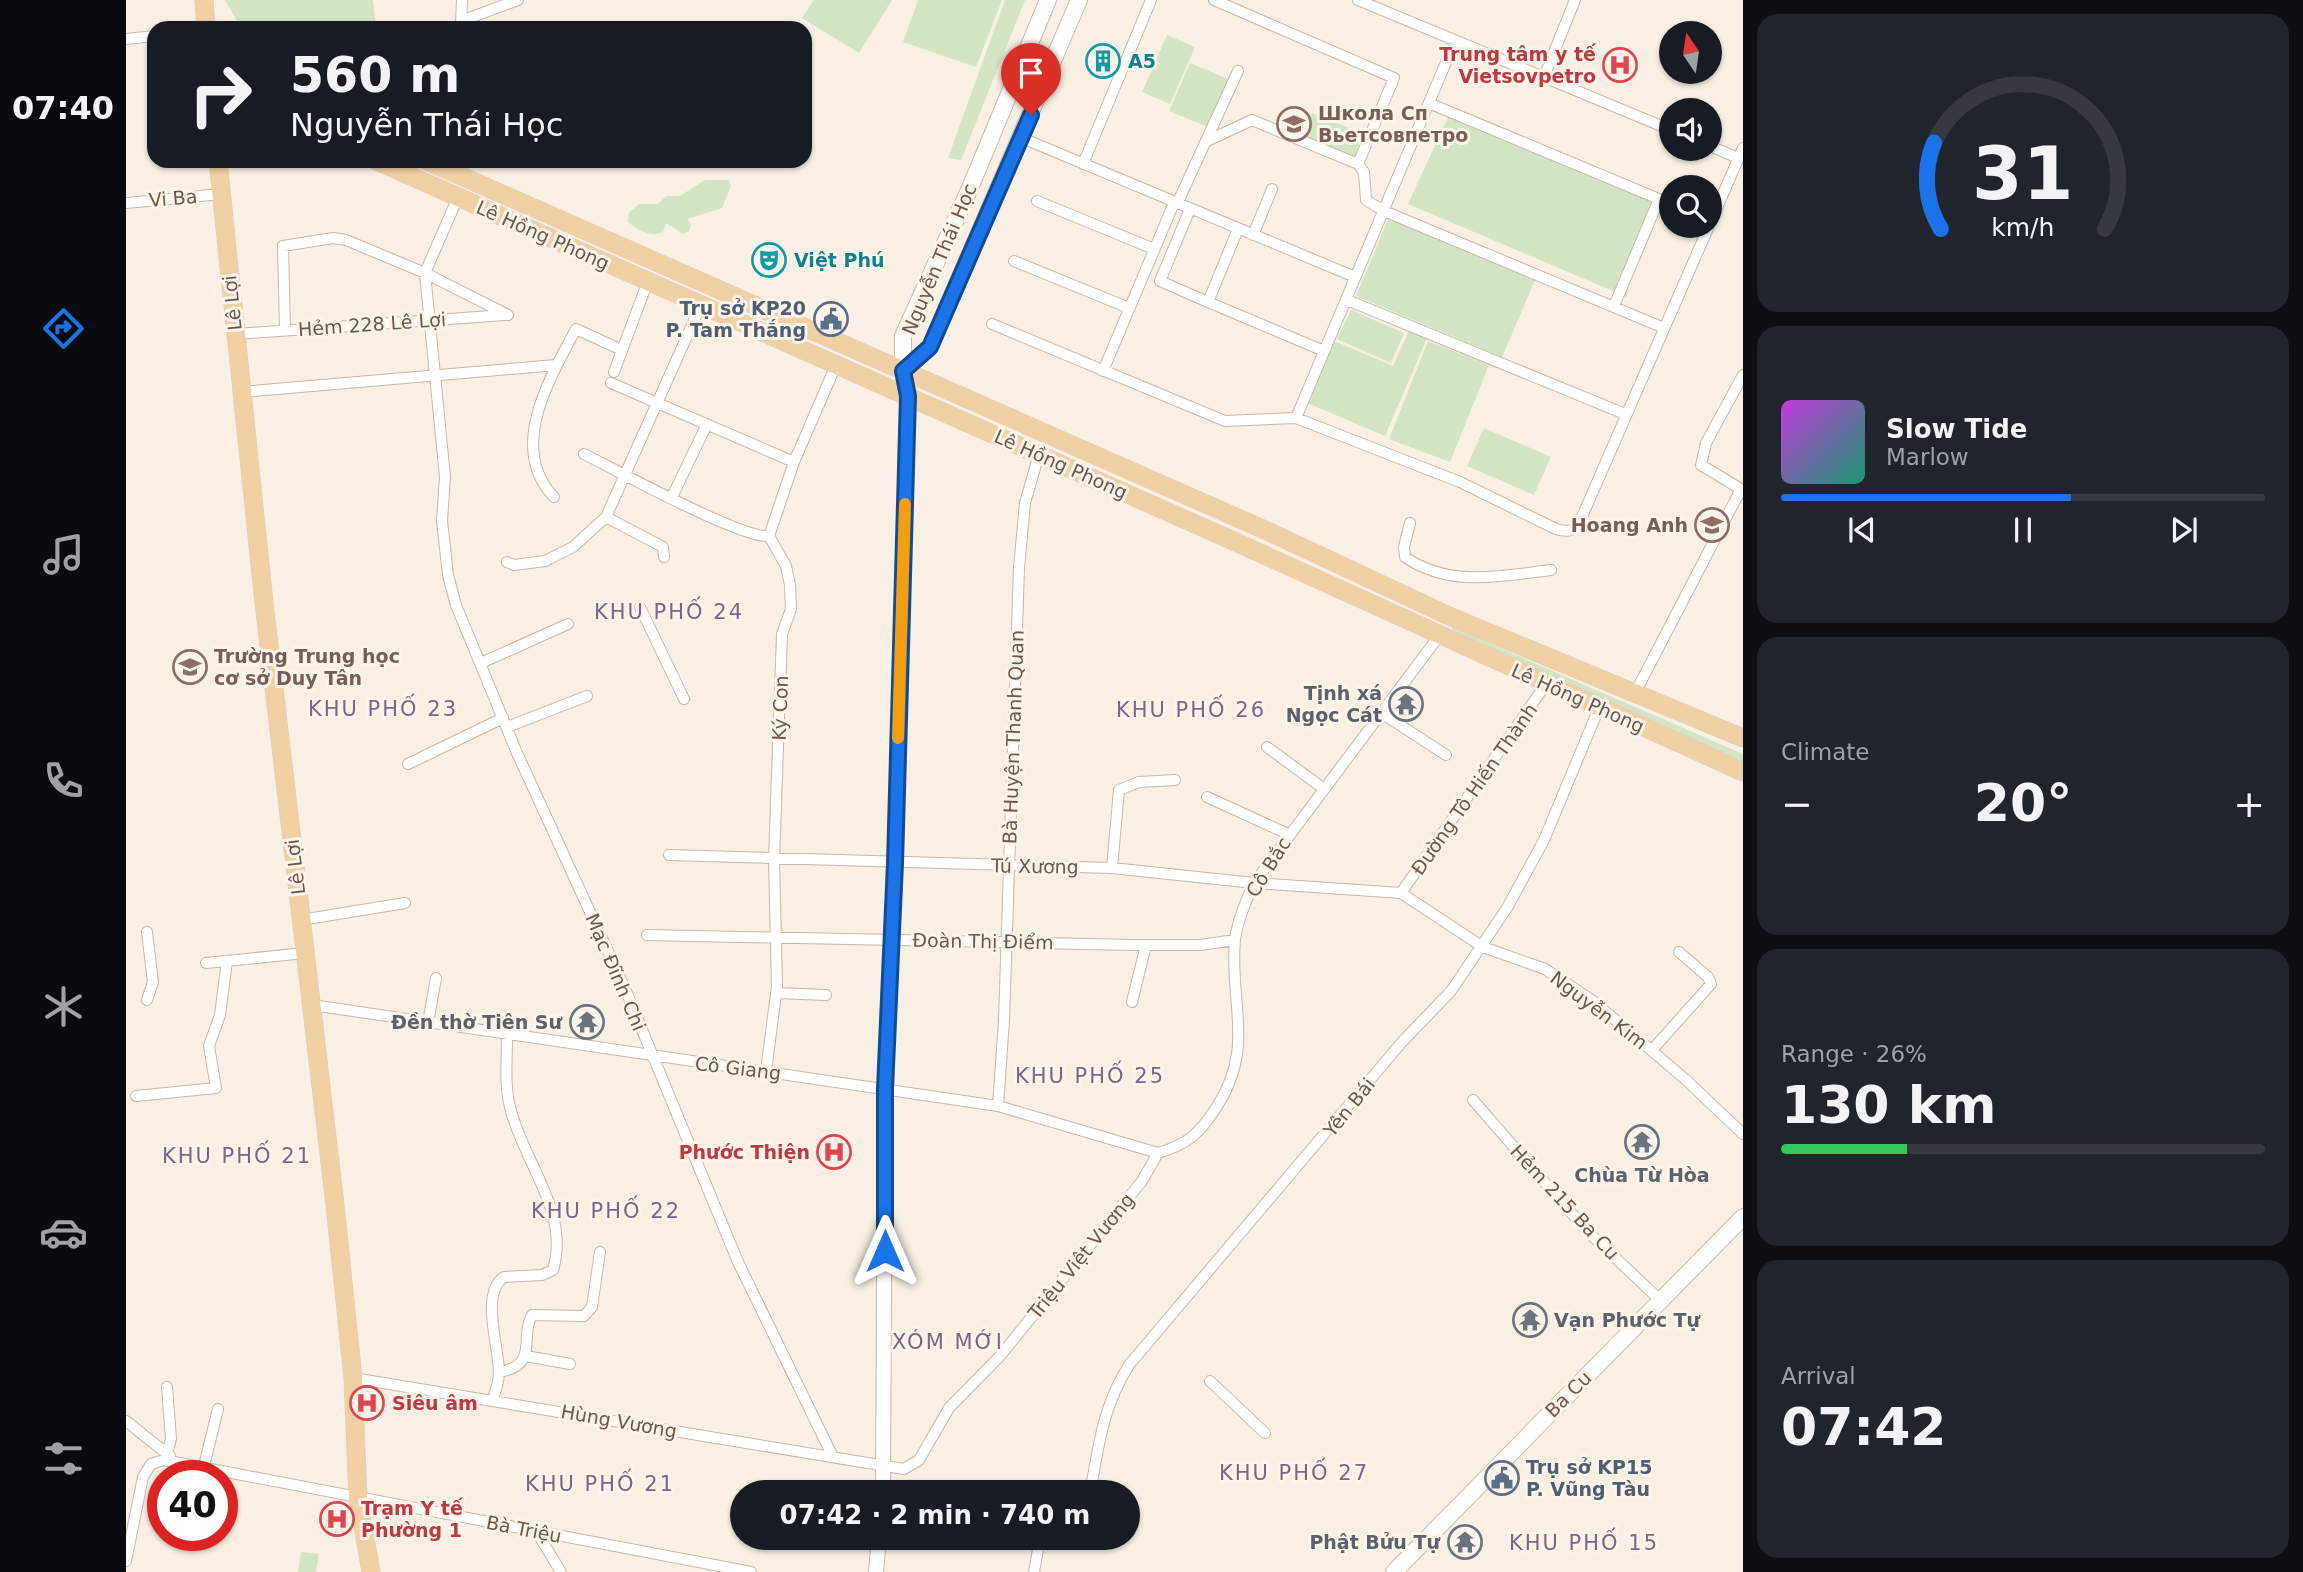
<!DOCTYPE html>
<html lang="en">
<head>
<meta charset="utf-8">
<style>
	:root { --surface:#171b24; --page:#20242c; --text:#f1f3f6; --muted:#9ea1a6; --line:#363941; --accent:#1a73e8 }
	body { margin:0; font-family:"DejaVu Sans",sans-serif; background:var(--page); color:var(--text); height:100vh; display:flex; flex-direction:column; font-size:26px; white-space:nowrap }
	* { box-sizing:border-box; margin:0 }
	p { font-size:23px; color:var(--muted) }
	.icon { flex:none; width:38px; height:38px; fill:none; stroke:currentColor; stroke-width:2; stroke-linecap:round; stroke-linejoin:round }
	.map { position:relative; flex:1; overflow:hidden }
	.sheet { display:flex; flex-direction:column; gap:14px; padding:14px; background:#0d0f14; width:560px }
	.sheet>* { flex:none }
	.banner { position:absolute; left:21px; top:21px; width:665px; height:147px; border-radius:21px; box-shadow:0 2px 5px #0004; background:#171b24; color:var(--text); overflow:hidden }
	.needle { width:46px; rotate:347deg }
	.controls { position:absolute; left:1533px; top:21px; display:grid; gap:14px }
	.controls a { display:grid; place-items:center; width:63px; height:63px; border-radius:50%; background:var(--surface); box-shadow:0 2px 5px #0004; font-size:35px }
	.speed { position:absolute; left:21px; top:1460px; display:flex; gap:14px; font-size:35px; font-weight:700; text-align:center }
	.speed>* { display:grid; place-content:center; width:91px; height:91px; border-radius:50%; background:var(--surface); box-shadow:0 2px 5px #0004; line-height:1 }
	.speed .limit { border:10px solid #d22; background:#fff; color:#111 }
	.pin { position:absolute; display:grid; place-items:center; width:60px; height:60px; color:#fff; margin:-72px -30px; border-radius:50% 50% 50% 0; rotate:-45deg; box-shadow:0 0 7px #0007 }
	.pin .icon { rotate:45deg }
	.me { position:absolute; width:77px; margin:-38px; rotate:0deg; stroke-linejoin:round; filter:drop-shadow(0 0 5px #0008) }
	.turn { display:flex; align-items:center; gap:24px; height:147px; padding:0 28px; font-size:32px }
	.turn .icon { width:91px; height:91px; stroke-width:2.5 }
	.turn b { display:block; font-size:49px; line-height:60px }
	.big { font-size:52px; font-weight:800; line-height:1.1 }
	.sheet .widget { flex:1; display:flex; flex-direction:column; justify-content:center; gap:10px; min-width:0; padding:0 24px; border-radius:21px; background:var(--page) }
	.sheet .dial { align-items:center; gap:0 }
	.dial svg { height:182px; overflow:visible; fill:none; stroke:var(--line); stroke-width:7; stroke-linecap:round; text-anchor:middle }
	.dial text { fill:var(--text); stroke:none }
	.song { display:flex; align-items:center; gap:21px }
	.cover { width:84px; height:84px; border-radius:10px; background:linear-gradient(135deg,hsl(290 70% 55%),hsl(160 70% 35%)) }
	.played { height:7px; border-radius:4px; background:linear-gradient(90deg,var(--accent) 60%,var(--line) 60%) }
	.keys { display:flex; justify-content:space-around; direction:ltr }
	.heat { display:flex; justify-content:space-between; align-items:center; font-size:38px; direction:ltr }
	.charge { height:10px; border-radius:5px; background:linear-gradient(90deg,#34c759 26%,var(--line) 0) }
	.trip { position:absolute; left:604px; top:1480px; width:410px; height:70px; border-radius:35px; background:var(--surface); box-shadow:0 2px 5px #0004; font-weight:800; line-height:70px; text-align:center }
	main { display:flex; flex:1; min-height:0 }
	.tabs { display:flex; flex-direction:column; width:126px; justify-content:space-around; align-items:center; background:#090b0e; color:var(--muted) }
	.tabs .icon { width:49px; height:49px }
	.tabs .active { color:var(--accent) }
	.tabs b { font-size:32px; color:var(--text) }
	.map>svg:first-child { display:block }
	.green { fill:#d3e5c4 }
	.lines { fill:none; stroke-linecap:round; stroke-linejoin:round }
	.minor-casing { stroke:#c8b7ab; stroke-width:12 }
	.tertiary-casing { stroke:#c8b7ab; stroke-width:16 }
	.secondary-casing { stroke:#ceb9ac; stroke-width:18 }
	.primary-casing { stroke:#d6d0cd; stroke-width:19 }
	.minor { stroke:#fff; stroke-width:10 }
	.tertiary { stroke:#fff; stroke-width:14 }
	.secondary { stroke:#fff; stroke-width:16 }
	.primary { stroke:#f1d0a3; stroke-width:18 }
	.route-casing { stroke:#114b97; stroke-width:18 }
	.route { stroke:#1a73e8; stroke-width:12 }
	.slow { stroke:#f59e0b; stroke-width:12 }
	.labels { text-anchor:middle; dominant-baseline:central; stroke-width:6; stroke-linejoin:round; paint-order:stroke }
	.health-label { font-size:19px; font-weight:bold; fill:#be3a42; stroke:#fdf4e9; text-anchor:end }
	.culture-label { font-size:19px; font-weight:bold; fill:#0d838f; stroke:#fdf4e9; text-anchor:start }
	.education-label { font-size:19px; font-weight:bold; fill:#785e54; stroke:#fdf4e9; text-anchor:start }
	.street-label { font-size:19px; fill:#6e574c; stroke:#fdf4e9 }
	.service-label { font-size:19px; font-weight:bold; fill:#4e5e75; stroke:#fdf4e9; text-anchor:end }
	.worship-label { font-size:19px; font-weight:bold; fill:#5b616d; stroke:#fdf4e9; text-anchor:end }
	.neighbourhood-label { font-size:21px; letter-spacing:2px; fill:#7b658b; stroke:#fdf4e9 }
</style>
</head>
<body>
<main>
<nav class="tabs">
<b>07:40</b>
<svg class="icon active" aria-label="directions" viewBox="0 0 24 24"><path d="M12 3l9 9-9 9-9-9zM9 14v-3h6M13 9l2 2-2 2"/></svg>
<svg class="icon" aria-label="music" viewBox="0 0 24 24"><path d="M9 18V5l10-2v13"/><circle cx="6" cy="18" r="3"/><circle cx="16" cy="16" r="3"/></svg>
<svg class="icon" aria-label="phone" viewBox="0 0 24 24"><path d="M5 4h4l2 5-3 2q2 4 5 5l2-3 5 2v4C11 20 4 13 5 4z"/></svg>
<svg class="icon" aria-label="climate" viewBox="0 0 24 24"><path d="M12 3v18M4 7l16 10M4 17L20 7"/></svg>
<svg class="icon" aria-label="car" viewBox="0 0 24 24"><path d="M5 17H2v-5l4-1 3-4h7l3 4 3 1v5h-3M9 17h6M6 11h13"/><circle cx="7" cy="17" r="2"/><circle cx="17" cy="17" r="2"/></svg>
<svg class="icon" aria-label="filters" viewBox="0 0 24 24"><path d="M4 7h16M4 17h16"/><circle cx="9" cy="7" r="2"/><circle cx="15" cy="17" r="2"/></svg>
</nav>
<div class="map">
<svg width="1617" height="1572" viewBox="0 0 1617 1572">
	<rect width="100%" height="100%" fill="#f9f0e3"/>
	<path class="green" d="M 99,0 L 247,0 L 250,28 L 115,28 Z
		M 688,0 L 766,0 L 733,53 L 676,18 Z
		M 792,0 L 876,0 L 850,67 L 777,42 Z
		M 879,0 L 899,0 L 835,160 L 822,158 Z
		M 1041,35 L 1069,47 L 1044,104 L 1016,92 Z
		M 1064,63 L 1102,79 L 1082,127 L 1043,111 Z
		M 1186,113 L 1238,134 L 1228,158 L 1176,137 Z
		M 1323,115 L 1537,203 L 1514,261 L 1505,265 L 1501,297 L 1282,204 Z
		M 579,180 L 603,180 L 605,186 L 596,208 L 561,219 L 565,225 L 563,231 L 557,234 L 540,223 L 537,232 C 524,238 512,230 502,222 L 503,213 L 513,204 L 532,204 L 540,196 L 554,196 Z
		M 1266,210 L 1413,271 L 1376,357 L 1230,296 Z
		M 1225,310 L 1278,333 L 1265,363 L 1211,339 Z
		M 1284,328 L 1302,336 L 1259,436 L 1179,402 L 1206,340 L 1267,366 Z
		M 1302,341 L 1363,365 L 1324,462 L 1263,439 Z
		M 1358,428 L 1425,457 L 1408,495 L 1341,466 Z
		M 1326,627 L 1617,754 L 1617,762 L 1326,632 Z
		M 175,1552 L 193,1554 L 190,1572 L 172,1572 Z"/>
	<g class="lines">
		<g class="minor-casing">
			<path id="minor" d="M 1088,0 L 1268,78 L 1232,164 L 1238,172 L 1240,200 L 1258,211 L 1538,328
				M 1232,0 L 1545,130
				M 335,21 L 392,0
				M 335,25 L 336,0
				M 0,39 L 28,36
				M 1418,77 L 1449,0
				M 1305,104 L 1533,199 L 1488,306
				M 896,138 L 1229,277
				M 1081,141 L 1126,120 L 1232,164
				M 1584,146 L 1612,158
				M 957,164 L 1025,0
				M 332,197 L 299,273 L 319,477 L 316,521 L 322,575 L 330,605 L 391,753 L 498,986 L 612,1262 L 706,1455
				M 911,201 L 1028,249
				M 0,203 L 95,194
				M 1051,204 L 1112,71
				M 1064,209 L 1034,281 L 1082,302 L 1112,229
				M 1584,224 L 1617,148
				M 1127,235 L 1146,189
				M 888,261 L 1003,308
				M 1221,300 L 1499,414
				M 1082,302 L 1198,351
				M 866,324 L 1099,421 L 1170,418 L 1334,482 L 1430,529 C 1442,533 1449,531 1455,519 L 1583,226
				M 159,330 L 157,246 L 207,238 L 220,240 L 299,273 L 382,315
				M 110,334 L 379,315
				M 977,371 L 1048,203
				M 488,372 L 522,281
				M 485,383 L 668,462
				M 115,392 L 430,365
				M 1170,418 L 1329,41
				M 458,454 C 490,470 616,539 643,536
				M 428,497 C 381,448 424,378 450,329 L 496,350
				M 546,497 L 581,424
				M 480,517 L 537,547 L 538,557
				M 1284,523 L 1278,547 L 1279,557 C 1324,588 1375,576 1425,570
				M 381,562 L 388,565 L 419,561 L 447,547 L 480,517 L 575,305
				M 514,607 L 558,699
				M 355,663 L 442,624
				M 1509,693 L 1613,493 L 1613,488 L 1575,465 L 1580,443 L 1617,375
				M 1257,714 L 1320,755
				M 381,727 L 461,696
				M 1141,747 L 1198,789
				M 282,764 L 377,718
				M 1081,797 L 1162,834
				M 543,855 L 986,868 L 1128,883 L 1275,893 L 1357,947 L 1419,969 L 1467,1001 L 1559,1079 L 1617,1134
				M 986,868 L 993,790 L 1013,782 L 1049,780
				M 1275,893 L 1420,684
				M 175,920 L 279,903
				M 21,932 L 27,982 L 21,1000
				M 521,935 L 1008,945 L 1074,945 L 1109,940
				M 80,963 L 179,953
				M 650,993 L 700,995
				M 1006,1002 L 1020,945
				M 186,1005 L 872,1106 L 1032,1153
				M 302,1023 L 310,978
				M 1526,1050 L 1585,984 L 1582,977 L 1553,952
				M 640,1071 L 651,986 L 648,860 L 656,634 L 665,609 L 664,585 L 660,566 L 643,536 L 668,462 L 710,365
				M 10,1096 L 90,1088 L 83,1046 L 94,1015 L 101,961
				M 1347,1100 L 1462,1232 L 1535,1301
				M 872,1106 L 878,1020 L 893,568 L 899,503 L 913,454
				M 1032,1153 C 1062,1144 1073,1134 1090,1108 C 1130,1047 1103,1004 1109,939 C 1112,919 1120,901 1128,883 L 1313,636
				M 400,1356 L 444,1364
				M 373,1372 C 414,1365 393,1338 406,1315 L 458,1316 L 466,1307 L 474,1252
				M 227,1378 L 778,1469 L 793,1460 L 823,1408 L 874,1356 L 1016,1181 L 1032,1153
				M 1084,1381 L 1139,1433
				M 41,1387 L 45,1439 L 41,1453
				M 367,1399 C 370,1390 373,1382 373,1372 C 373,1348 354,1293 378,1277 L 416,1275 L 427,1270 C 444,1213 399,1164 385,1111 C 378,1087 381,1061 381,1036
				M 0,1421 L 44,1456
				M 77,1470 L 92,1409
				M 964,1493 C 973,1445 976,1408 1003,1365 L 1276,1042 L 1325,991 L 1381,908 L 1418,840 L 1473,708
				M 410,1531 L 435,1572
				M 0,1561 L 17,1477 L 25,1464 L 38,1460 L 625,1572
				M 908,1572 L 914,1538"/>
		</g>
		<g class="tertiary-casing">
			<path id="tertiary" d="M 757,1493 L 759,1089 L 769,863 L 782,396 L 777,371
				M 750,1572 L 753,1538"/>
		</g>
		<g class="secondary-casing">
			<path id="secondary" d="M 777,371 L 804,347 L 953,0
				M 777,371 L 777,336 L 844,188 L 922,0
				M 1268,1572 L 1617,1217"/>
		</g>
		<g class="primary-casing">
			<path id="primary" d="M 78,0 L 80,28
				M 92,161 L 138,603 L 209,1205 L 227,1378 L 232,1498 L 245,1572
				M 251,161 L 1103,539 L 1617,772
				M 301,161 L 1139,530 L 1323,616 L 1617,738"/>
		</g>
		<use href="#minor" class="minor"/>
		<use href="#tertiary" class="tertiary"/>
		<use href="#secondary" class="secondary"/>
		<use href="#primary" class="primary"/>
	</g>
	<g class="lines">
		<g class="route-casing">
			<path id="route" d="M 759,1251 L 759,1089 L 769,863 L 782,396 L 777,371 L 804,347 L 905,115"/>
		</g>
		<use href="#route" class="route"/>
		<path class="slow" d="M 772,738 L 779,504"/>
	</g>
	<defs>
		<g id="building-ring" transform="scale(1.75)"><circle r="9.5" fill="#fdf4e9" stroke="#0f9aa8" stroke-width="1.5"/><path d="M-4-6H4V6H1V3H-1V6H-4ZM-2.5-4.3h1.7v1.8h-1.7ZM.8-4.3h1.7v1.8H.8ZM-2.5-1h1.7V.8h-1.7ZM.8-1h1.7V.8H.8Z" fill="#0f9aa8"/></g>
		<g id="hospital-ring" transform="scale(1.75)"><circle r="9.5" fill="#fdf4e9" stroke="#e0444e" stroke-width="1.5"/><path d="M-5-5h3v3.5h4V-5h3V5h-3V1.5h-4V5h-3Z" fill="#e0444e"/></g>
		<g id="school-ring" transform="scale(1.75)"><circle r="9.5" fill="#fdf4e9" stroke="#8d6e63" stroke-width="1.5"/><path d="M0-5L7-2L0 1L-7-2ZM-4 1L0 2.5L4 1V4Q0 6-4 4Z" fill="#8d6e63"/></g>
		<g id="theatre-ring" transform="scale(1.75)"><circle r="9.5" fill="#fdf4e9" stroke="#0f9aa8" stroke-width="1.5"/><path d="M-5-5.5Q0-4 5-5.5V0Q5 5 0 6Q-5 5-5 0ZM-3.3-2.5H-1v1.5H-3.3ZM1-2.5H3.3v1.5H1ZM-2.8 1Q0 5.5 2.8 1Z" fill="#0f9aa8"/></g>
		<g id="civic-ring" transform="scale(1.75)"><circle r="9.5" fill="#fdf4e9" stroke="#5c6f8a" stroke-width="1.5"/><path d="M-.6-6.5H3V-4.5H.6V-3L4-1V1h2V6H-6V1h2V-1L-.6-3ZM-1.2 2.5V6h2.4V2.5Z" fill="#5c6f8a"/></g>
		<g id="temple-ring" transform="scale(1.75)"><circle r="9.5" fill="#fdf4e9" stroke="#6b7280" stroke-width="1.5"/><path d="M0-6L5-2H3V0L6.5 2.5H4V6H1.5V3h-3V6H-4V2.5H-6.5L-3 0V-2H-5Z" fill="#6b7280"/></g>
	</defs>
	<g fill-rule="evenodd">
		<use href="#building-ring" x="977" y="61"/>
		<use href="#hospital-ring" x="1494" y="65"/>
		<use href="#school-ring" x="1168" y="124"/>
		<use href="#theatre-ring" x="643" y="260"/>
		<use href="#civic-ring" x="705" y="319"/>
		<use href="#school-ring" x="1586" y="525"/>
		<use href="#school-ring" x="64" y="667"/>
		<use href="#temple-ring" x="1280" y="704"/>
		<use href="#temple-ring" x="461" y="1022"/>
		<use href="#temple-ring" x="1516" y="1142"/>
		<use href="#hospital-ring" x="708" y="1152"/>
		<use href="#temple-ring" x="1404" y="1320"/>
		<use href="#hospital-ring" x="241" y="1403"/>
		<use href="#civic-ring" x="1376" y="1478"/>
		<use href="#hospital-ring" x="211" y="1519"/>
		<use href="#temple-ring" x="1339" y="1542"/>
	</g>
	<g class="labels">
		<g class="health-label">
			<text x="1470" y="54">Trung tâm y tế<tspan x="1470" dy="22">Vietsovpetro</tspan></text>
			<text x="684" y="1152">Phước Thiện</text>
			<text x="266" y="1403" text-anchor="start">Siêu âm</text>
			<text x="235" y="1508" text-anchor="start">Trạm Y tế<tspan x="235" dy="22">Phường 1</tspan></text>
		</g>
		<g class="culture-label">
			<text x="1002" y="61">A5</text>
			<text x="668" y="260">Việt Phú</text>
		</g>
		<g class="education-label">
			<text x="1192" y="113">Школа Сп<tspan x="1192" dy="22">Вьетсовпетро</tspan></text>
			<text x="1562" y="525" text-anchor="end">Hoang Anh</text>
			<text x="88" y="656">Trường Trung học<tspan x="88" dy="22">cơ sở Duy Tân</tspan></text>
		</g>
		<g class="street-label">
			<text transform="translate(47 198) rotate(-5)">Vi Ba</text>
			<text transform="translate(417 235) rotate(24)">Lê Hồng Phong</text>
			<text transform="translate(813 259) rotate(-67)">Nguyễn Thái Học</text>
			<text transform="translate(106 303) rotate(-96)">Lê Lợi</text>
			<text transform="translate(246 324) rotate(-4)">Hẻm 228 Lê Lợi</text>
			<text transform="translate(935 464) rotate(24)">Lê Hồng Phong</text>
			<text transform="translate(1452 698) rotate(24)">Lê Hồng Phong</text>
			<text transform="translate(654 708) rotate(-88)">Ký Con</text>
			<text transform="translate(887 737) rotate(-88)">Bà Huyện Thanh Quan</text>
			<text transform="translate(1348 789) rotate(-55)">Đường Tô Hiến Thành</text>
			<text transform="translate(909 866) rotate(1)">Tú Xương</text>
			<text transform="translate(169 867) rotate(-97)">Lê Lợi</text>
			<text transform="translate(1142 867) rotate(-58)">Cô Bắc</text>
			<text transform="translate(857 941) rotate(1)">Đoàn Thị Điểm</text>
			<text transform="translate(490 972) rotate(67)">Mạc Đĩnh Chi</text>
			<text transform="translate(1473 1010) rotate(37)">Nguyễn Kim</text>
			<text transform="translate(612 1068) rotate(7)">Cô Giang</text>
			<text transform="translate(1223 1107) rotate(-51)">Yên Bái</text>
			<text transform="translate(1439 1202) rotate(47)">Hẻm 215 Ba Cu</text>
			<text transform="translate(955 1256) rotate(-51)">Triệu Việt Vương</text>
			<text transform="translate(1442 1394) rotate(-45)">Ba Cu</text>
			<text transform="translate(493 1421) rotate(10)">Hùng Vương</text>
			<text transform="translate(398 1529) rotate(11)">Bà Triệu</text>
		</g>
		<g class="service-label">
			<text x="680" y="308">Trụ sở KP20<tspan x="680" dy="22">P. Tam Thắng</tspan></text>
			<text x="1400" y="1467" text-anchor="start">Trụ sở KP15<tspan x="1400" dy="22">P. Vũng Tàu</tspan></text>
		</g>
		<g class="worship-label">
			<text x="1256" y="693">Tịnh xá<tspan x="1256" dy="22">Ngọc Cát</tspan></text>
			<text x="436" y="1022">Đền thờ Tiên Sư</text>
			<text x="1516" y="1175" text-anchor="middle">Chùa Từ Hòa</text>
			<text x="1428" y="1320" text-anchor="start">Vạn Phước Tự</text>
			<text x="1314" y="1542">Phật Bửu Tự</text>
		</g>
		<g class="neighbourhood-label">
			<text x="543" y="612">KHU PHỐ 24</text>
			<text x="257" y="709">KHU PHỐ 23</text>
			<text x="1065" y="710">KHU PHỐ 26</text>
			<text x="964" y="1076">KHU PHỐ 25</text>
			<text x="111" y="1156">KHU PHỐ 21</text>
			<text x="480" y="1211">KHU PHỐ 22</text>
			<text x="822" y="1342">XÓM MỚI</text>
			<text x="1168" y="1473">KHU PHỐ 27</text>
			<text x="474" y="1484">KHU PHỐ 21</text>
			<text x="1458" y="1543">KHU PHỐ 15</text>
		</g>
	</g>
</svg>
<div class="controls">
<a><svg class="needle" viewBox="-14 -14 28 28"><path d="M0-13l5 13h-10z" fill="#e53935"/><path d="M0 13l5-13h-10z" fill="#9ea1a6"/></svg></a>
<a><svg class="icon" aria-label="sound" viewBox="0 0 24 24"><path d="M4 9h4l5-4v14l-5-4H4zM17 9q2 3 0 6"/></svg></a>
<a><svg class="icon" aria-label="search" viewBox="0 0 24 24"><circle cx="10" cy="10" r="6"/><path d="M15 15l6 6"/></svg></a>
</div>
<div class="speed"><div class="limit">40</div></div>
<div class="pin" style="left:905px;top:115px;background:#d93025"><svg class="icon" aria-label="arrive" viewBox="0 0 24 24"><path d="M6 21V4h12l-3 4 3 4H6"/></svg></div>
<svg class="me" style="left:759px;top:1251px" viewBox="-20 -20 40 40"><path d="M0-17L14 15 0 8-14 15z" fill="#1a73e8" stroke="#fff" stroke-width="4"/></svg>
<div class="trip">07:42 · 2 min · 740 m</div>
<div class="banner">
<div class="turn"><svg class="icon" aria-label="right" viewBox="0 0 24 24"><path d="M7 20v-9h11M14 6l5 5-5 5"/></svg><div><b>560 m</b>Nguyễn Thái Học</div></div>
</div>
</div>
<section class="sheet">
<div class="widget dial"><svg viewBox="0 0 100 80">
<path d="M14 69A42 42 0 1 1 86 69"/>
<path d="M14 69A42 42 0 0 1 11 31" stroke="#1a73e8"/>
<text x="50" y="56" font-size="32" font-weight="700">31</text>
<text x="50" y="72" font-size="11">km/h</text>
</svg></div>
<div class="widget">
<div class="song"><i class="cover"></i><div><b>Slow Tide</b><p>Marlow</p></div></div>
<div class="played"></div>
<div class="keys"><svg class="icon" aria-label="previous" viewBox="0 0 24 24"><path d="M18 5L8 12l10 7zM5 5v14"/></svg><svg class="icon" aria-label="pause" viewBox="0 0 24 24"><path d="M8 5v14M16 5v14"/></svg><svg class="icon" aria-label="next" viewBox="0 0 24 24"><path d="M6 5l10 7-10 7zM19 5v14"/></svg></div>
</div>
<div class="widget"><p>Climate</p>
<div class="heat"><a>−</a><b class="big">20°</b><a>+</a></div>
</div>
<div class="widget"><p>Range · 26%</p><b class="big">130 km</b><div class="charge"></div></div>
<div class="widget"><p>Arrival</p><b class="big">07:42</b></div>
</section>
</main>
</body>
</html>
